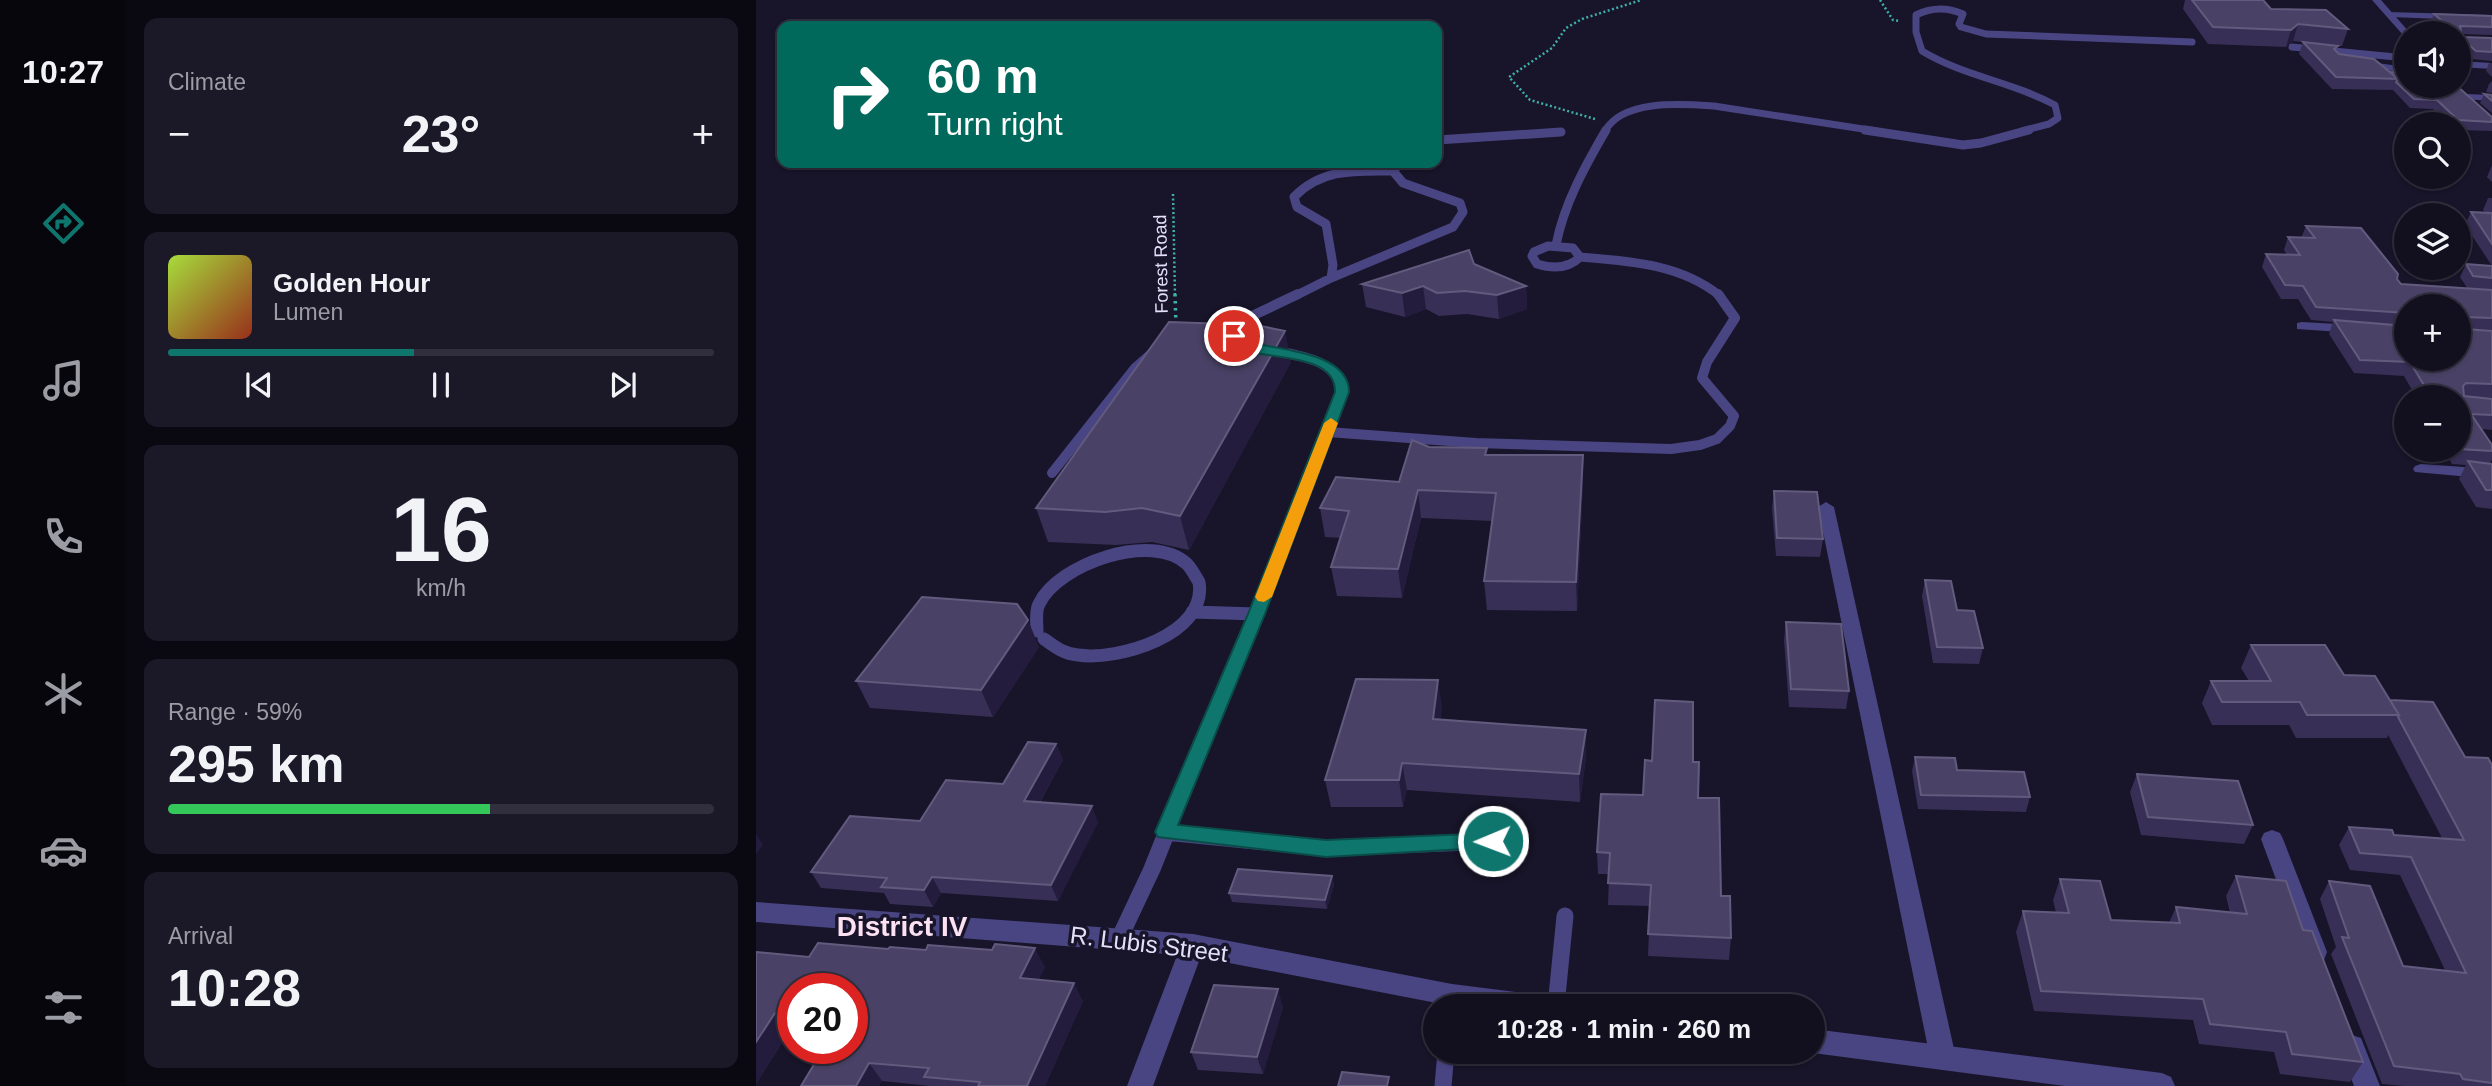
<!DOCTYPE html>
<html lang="en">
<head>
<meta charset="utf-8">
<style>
	:root { --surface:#120f1f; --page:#1b1828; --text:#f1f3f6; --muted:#9c9ca4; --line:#312f3d; --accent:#0f766e }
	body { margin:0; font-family:Arial,sans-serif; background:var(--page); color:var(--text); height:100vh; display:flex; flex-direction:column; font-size:26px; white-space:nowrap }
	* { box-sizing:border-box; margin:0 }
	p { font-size:23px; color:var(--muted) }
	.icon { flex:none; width:38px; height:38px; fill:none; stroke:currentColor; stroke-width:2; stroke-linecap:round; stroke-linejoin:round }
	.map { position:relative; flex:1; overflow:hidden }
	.sheet { display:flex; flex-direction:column; gap:18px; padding:18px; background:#0a0811; width:630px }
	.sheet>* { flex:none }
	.top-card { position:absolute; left:21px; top:21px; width:665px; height:147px; border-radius:14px; box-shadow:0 2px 5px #0004,0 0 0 2px var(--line); background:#00695c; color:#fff; overflow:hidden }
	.controls { position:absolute; left:1638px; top:21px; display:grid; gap:14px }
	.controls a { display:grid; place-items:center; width:77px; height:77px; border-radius:50%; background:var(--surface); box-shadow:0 2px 5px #0004,0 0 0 2px var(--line); font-size:35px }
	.speed { position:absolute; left:21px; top:973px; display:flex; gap:14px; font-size:35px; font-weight:700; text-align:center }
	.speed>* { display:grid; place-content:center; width:91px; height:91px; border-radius:50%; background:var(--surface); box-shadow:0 2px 5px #0004,0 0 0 2px var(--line); line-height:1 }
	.speed .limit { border:10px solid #d22; background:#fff; color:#111 }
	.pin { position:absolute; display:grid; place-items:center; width:60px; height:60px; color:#fff; margin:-30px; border:4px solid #fff; border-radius:50%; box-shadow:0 2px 7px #0007 }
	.me { position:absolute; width:77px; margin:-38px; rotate:269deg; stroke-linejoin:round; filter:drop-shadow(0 0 5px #0008) }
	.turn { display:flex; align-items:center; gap:24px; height:147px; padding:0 35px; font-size:32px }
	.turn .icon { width:91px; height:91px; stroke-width:2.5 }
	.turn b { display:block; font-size:49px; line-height:60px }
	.big { font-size:52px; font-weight:700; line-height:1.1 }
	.sheet .card { flex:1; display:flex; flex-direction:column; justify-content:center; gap:10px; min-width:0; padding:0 24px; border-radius:14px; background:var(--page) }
	.sheet .dial { align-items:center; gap:0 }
	.dial b { font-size:91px; line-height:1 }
	.song { display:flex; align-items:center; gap:21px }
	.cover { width:84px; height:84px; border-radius:10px; background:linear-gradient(135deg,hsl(80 70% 55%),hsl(10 70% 35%)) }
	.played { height:7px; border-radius:4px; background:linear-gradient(90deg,var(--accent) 45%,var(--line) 45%) }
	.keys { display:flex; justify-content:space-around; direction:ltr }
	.heat { display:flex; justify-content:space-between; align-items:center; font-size:38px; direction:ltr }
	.charge { height:10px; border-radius:5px; background:linear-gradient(90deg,#34c759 59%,var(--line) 0) }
	.trip { position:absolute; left:667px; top:994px; width:402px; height:70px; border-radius:35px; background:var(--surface); box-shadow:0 2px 5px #0004,0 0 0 2px var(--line); font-weight:700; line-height:70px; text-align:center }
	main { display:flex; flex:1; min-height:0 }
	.menu { display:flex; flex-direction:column; width:126px; justify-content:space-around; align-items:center; background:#07060c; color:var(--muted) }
	.menu .icon { width:49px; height:49px }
	.menu .current { color:var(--accent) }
	.menu b { font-size:32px; color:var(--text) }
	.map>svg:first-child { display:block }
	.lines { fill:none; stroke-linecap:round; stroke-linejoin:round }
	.path-far1 { stroke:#3fafaa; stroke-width:2.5; stroke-dasharray:2 2.5; stroke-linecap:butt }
	.path { stroke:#3fafaa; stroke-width:3.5; stroke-dasharray:2.5 4.5; stroke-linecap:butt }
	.service-far4 { stroke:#484582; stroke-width:7 }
	.service-far3 { stroke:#484582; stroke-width:9 }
	.service-far2 { stroke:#484582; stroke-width:10 }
	.service-far1 { stroke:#484582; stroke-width:13 }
	.service { stroke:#484582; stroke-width:17 }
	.minor { fill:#484582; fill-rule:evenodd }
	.tertiary { fill:#484582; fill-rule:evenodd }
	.wall { fill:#372f55; fill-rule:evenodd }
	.shaded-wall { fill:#231c3c }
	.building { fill:#494266; stroke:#625b7e; stroke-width:2 }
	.route { fill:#0f766e; stroke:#0a4d48; stroke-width:2 }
	.slow { fill:#f59e0b }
	.labels { text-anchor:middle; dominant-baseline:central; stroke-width:7; stroke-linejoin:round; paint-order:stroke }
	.far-street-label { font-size:18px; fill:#e3e0fb; stroke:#181429 }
	.near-street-label { font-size:24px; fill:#e3e0fb; stroke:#181429 }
	.near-quarter-label { font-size:28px; font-weight:bold; fill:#fce1f2; stroke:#181429 }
</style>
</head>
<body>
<main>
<nav class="menu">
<b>10:27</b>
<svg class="icon current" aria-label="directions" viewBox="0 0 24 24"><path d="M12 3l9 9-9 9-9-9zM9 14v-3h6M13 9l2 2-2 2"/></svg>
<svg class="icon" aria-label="music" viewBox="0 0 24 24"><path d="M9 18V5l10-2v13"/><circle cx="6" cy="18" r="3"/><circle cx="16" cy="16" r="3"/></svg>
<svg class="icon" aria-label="phone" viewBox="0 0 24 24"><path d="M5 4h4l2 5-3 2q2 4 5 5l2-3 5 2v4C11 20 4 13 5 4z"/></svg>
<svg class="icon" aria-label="climate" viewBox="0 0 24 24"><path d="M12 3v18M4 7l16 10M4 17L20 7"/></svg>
<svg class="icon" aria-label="car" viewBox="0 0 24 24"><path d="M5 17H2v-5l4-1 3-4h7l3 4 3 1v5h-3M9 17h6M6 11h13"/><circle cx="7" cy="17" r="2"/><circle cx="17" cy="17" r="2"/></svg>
<svg class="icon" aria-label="filters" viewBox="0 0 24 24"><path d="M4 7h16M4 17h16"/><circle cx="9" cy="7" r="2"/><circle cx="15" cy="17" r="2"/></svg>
</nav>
<section class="sheet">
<div class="card"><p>Climate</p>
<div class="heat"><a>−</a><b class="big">23°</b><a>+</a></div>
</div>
<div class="card">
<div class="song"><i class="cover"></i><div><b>Golden Hour</b><p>Lumen</p></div></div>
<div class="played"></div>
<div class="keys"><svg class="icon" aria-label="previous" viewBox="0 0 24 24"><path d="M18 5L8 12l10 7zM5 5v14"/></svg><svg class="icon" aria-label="pause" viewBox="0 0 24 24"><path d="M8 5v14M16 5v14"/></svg><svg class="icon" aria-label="next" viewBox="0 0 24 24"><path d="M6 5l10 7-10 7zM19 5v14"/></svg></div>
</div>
<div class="card dial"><b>16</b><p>km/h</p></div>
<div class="card"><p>Range · 59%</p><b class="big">295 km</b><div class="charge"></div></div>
<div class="card"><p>Arrival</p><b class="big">10:28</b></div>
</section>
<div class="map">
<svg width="1736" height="1086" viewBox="0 0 1736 1086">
	<rect width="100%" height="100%" fill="#181429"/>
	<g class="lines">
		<path class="path-far1" d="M 1124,0 L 1137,20 L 1144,21
			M 839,119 L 774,100 L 753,77 L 796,48 L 810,28 L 826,19 L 885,0
			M 417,194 L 419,296"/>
		<path class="path" d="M 419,294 L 420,326"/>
		<path class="service-far4" d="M 1536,47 L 1650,58
			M 849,131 C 867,99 926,104 958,106 L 1120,131
			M 1266,131 L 1293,124 L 1302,118 L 1299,105 C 1257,82 1207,76 1166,51 L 1160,32 L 1160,15 C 1176,7 1191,7 1207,14 L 1203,24 L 1205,27 L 1230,34 L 1436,42"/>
		<path class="service-far3" d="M 1109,130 L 1207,145 L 1225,143 L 1273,130
			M 681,140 L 805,132
			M 800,245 C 808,204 829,166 850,130
			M 792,246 L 817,248 L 824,257 C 812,269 797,269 781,264 L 776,256 L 778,252 Z
			M 824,257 C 873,261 925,264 964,296
			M 575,278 L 697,227 L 707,212 L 704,203 L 647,183 L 637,171
			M 539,296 L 575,278 L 577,265 L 570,224 L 541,207 L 538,197 C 566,168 600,171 637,171 L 644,163"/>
		<path class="service-far2" d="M 471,328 L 479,329 L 496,316 L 542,294
			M 519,351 C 546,356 581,360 586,392 L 545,502
			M 572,432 L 720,443 L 915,449 L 944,445 L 961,439 L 974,426 L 978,416 L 946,378 L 951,362 L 979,318 L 962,294
			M 296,473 L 379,368 L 394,355"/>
		<path class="service-far1" d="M 436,612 L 501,614
			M 281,631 C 281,623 279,611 283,604 C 302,564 396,531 431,564 C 436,569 439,576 443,582 C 452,635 361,661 322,655 C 308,654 299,647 288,639
			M 439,761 L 546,500"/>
		<path class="service" d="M 409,832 L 570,848 L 737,841
			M 364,937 L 396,869 L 440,759
			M 800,1006 L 809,916
			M 687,1086 L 690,1052"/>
		<path class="minor" d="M 1632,12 L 1736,15 L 1736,21 L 1635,17 Z
			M 1607,61 L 1650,67 L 1650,73 L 1604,66 L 1602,64 Z
			M 1703,61 L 1736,63 L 1736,69 L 1703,67 Z
			M 1710,94 L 1736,95 L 1736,101 L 1706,99 L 1706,95 Z
			M 1546,322 L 1599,325 L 1606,329 L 1599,333 L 1541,329 L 1541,323 Z
			M 1665,464 L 1736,469 L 1736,479 L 1659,472 L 1657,469 L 1659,466 Z
			M 1070,502 L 1078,507 L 1200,1058 L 1196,1067 L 1187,1070 L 1178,1067 L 1174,1058 L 1062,507 Z
			M 1516,830 L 1524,833 L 1527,839 L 1571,952 L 1568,960 L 1559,963 L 1550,960 L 1547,952 L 1505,839 L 1508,833 Z
			M 437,934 L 446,938 L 449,945 L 397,1086 L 371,1086 L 425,945 L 428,938 Z
			M 1596,1035 L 1605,1038 L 1624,1086 L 1598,1086 L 1583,1047 L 1587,1038 Z"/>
		<path class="tertiary" d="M 1616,0 L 1625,0 L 1654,33 L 1647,35 Z
			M 0,902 L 437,934 L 696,984 L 783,995 L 792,998 L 796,1006 L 696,1006 L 437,956 L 0,922 Z
			M 1057,1029 L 1406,1073 L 1415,1077 L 1419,1086 L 1309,1086 L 1057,1053 L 1054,1052 L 1057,1052 Z"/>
	</g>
	<path class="wall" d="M 1429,0 L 1507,0 L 1515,9 L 1592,29 L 1586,46 L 1537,41 L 1530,47 L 1452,44 L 1427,9 Z
		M 1678,14 L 1736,16 L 1736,35 L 1706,34 L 1706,37 L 1736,38 L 1736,61 L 1716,59 L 1703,47 L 1703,33 L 1688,33 L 1675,22 Z
		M 1547,42 L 1580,51 L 1583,54 L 1634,72 L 1736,122 L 1736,131 L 1703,130 L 1703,124 L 1693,124 L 1677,109 L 1654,108 L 1637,90 L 1576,89 L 1543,54 Z
		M 1733,63 L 1736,63 L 1736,77 L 1730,71 Z
		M 1736,81 L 1736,93 L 1730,92 L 1733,84 Z
		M 1728,94 L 1736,95 L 1736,113 L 1724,103 Z
		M 1736,165 L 1736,182 L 1731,177 Z
		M 1732,198 L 1736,198 L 1736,266 L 1709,225 L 1715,212 L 1730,213 L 1727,210 Z
		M 1550,226 L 1641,279 L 1645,284 L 1711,288 L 1704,277 L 1710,264 L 1736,266 L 1736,430 L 1726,429 L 1736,445 L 1736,460 L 1734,463 L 1736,464 L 1736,509 L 1720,507 L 1703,479 L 1710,465 L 1696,464 L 1688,450 L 1703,450 L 1703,397 L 1660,397 L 1648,376 L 1598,373 L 1573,334 L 1577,322 L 1555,320 L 1542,299 L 1525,299 L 1506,267 L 1510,254 L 1531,255 L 1528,250 L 1532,237 L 1545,238 ZM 1650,306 L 1703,359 L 1650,359 Z
		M 718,264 L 770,286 L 771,309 L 743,319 L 711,314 L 683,316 L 670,309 L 649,317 L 610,307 L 606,284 Z
		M 535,362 L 433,550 L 396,542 L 360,545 L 292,542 L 280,508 Z
		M 673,447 L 731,455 L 827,483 L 821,611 L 731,610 L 728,581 L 736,521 L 665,518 L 646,598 L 581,596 L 575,567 L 585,538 L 569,537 L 564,508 L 643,482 Z
		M 1018,491 L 1067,539 L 1064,557 L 1020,556 L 1016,508 Z
		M 1169,580 L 1201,610 L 1227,648 L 1223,664 L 1177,663 L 1166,596 Z
		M 1030,622 L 1093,691 L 1090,709 L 1033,707 L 1028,640 Z
		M 1495,645 L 1588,675 L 1634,700 L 1709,757 L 1736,765 L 1736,1086 L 1648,1086 L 1626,1084 L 1575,954 L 1580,947 L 1564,899 L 1573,881 L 1647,966 L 1689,970 L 1644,875 L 1594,870 L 1583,845 L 1593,827 L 1638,835 L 1686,838 L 1632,735 L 1631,738 L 1540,738 L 1533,725 L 1456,725 L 1446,703 L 1455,681 L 1493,681 L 1485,668 Z
		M 283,647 L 237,717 L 114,708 L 100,681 Z
		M 686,707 L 684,720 L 830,757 L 824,802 L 651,790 L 647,807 L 575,807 L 569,780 Z
		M 300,744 L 307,760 L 284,802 L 342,822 L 302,901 L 185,893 L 177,907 L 134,904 L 128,893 L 65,888 L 55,872 L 247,784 Z
		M 1159,757 L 1201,770 L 1274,797 L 1270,812 L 1162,809 L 1156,771 Z
		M 937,762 L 942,798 L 975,938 L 973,960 L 892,956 L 894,906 L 852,905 L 853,874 L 842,874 L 841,852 L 887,795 Z
		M 1381,774 L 1497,825 L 1488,844 L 1385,835 L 1374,792 Z
		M 576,876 L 578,885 L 571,909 L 476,902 L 473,893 Z
		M 1480,876 L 1547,930 L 1607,1062 L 1594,1082 L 1524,1074 L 1518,1052 L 1443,1044 L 1437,1020 L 1278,1011 L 1260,932 L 1267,911 L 1300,913 L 1297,900 L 1304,879 L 1355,920 L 1413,923 L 1420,907 L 1474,913 L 1470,896 Z
		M 0,952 L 53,957 L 289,967 L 282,980 L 327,1001 L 289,1086 L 174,1086 L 126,1081 L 96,1048 L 96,989 L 37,989 L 37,1032 L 33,1032 L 0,1084 Z
		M 527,1007 L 507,1074 L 442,1070 L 435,1052 Z"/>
	<path class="shaded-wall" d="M 1542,24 L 1537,41 L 1530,47 L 1535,30 Z
		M 667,286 L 670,309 L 649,317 L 646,293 Z
		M 770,286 L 771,309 L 743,319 L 741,295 Z
		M 529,331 L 535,362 L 433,550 L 424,516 Z
		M 827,455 L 827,483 L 821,611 L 820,582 Z
		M 662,490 L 665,518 L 646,598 L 642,569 Z
		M 272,620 L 283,647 L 237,717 L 225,690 Z
		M 682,680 L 686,707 L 680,747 L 677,719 Z
		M 830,730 L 830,757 L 824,802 L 823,774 Z
		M 300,744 L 307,760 L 275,817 L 268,801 Z
		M 646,763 L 651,790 L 647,807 L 643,780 Z
		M 336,806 L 342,822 L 302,901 L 295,885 Z
		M 0,834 L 7,845 L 0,854 Z
		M 576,876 L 578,885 L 571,909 L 569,900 Z
		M 176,877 L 185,893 L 177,907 L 168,890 Z
		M 279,948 L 289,967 L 274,997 L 264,978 Z
		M 318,983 L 327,1001 L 289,1086 L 271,1086 Z
		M 522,989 L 527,1007 L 507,1074 L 501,1057 Z
		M 19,1013 L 33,1032 L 0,1084 L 0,1042 Z
		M 113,1063 L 126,1081 L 123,1086 L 100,1086 Z"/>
	<path class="building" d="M 1436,0 L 1507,0 L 1515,9 L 1570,10 L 1592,29 L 1542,24 L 1535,30 L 1457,27 Z
		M 1678,14 L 1736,16 L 1736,27 L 1704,26 L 1706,37 L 1736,38 L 1736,52 L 1720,51 L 1703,36 L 1703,33 L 1700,33 Z
		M 1547,42 L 1582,46 L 1578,49 L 1583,54 L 1618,59 L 1642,79 L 1580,77 Z
		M 1634,72 L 1650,73 L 1650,86 L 1701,86 L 1736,117 L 1736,122 L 1702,120 L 1681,100 L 1658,99 L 1640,82 L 1642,79 Z
		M 1728,94 L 1736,95 L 1736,101 Z
		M 1715,212 L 1736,213 L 1736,244 Z
		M 1550,226 L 1605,228 L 1642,274 L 1641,279 L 1645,284 L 1736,290 L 1736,318 L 1707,317 L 1707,326 L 1709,329 L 1736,331 L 1736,384 L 1710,383 L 1707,386 L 1708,396 L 1736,399 L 1736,415 L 1715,414 L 1736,445 L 1736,451 L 1703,449 L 1703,397 L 1675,397 L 1654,362 L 1604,360 L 1578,320 L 1650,326 L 1650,359 L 1703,359 L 1703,306 L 1650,306 L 1650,313 L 1560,307 L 1547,286 L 1529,285 L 1510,254 L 1544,255 L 1532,237 L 1559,238 Z
		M 713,250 L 718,264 L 770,286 L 741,295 L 709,291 L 681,293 L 667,286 L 646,293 L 606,284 Z
		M 1710,264 L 1736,266 L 1736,278 L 1717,276 Z
		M 413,322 L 500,325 L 529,331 L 424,516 L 386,508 L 349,512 L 280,508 Z
		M 656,440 L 673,447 L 731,448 L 729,455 L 827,455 L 820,582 L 728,581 L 740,493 L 662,490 L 642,569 L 575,567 L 593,511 L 564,508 L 580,477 L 643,482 Z
		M 1712,461 L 1736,464 L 1736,490 L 1730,490 Z
		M 1018,491 L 1061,492 L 1067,539 L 1021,538 Z
		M 1169,580 L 1195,581 L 1201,610 L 1218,611 L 1227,648 L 1181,647 Z
		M 166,597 L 261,604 L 272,620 L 225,690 L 100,681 Z
		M 1030,622 L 1085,624 L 1093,691 L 1035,689 Z
		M 1495,645 L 1569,645 L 1588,675 L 1619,676 L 1643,715 L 1551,715 L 1544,702 L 1466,702 L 1455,681 L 1515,681 Z
		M 600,679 L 682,680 L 677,719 L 830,730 L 823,774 L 646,763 L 643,780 L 569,780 Z
		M 899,700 L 937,702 L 937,762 L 943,762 L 942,798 L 963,798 L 965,896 L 974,896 L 975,938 L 892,934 L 895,885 L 852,883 L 854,853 L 841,852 L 845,794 L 887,795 L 889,760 L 896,761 Z
		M 1634,700 L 1677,702 L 1709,757 L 1732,758 L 1736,765 L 1736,1083 L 1707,1079 L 1704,1074 L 1638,1066 L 1586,937 L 1593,938 L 1573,881 L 1614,886 L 1647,966 L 1710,973 L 1655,857 L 1604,853 L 1593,827 L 1636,830 L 1638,835 L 1708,840 L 1642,717 L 1643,715 Z
		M 272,742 L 300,744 L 268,801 L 336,806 L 295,885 L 176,877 L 168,890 L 125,887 L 131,878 L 55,872 L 94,816 L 164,821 L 190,780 L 247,784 Z
		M 1159,757 L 1199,758 L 1201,770 L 1268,772 L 1274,797 L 1165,795 Z
		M 1381,774 L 1482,781 L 1497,825 L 1392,817 Z
		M 482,869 L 576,876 L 569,900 L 473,893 Z
		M 1480,876 L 1530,881 L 1547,930 L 1556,931 L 1607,1062 L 1536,1054 L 1530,1032 L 1454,1024 L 1447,999 L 1285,991 L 1267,911 L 1313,913 L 1304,879 L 1344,881 L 1355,920 L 1424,923 L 1420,907 L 1491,914 Z
		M 62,943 L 132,949 L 134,947 L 170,950 L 172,945 L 236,950 L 239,944 L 279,948 L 264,978 L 318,983 L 271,1086 L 222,1086 L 224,1082 L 168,1077 L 173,1068 L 113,1063 L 100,1086 L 45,1086 L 68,1048 L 96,1048 L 96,989 L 37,989 L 37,1015 L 19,1013 L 0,1042 L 0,952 L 53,957 Z
		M 458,985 L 522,989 L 501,1057 L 435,1052 Z
		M 586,1072 L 633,1077 L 631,1086 L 582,1086 Z"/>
	<path class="route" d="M 478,332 C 485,335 489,341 497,343 C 526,350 593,353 593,392 L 509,614 L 422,825 L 570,840 L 737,833 L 744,836 L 747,841 L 744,847 L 570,857 L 402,837 L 399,832 L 492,614 L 579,392 C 580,351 508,361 483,348 C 479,345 475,340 471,336 Z"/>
	<path class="slow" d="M 575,418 L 582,423 L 516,597 L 508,602 L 502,601 L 499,597 L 568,423 Z"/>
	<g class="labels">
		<g class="far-street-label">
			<text transform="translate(405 264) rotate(-91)">Forest Road</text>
		</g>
		<g class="near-street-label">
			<text transform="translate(393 944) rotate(7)">R. Lubis Street</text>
		</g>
		<g class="near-quarter-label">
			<text x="146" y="926">District IV</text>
		</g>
	</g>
</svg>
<div class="controls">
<a><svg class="icon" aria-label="sound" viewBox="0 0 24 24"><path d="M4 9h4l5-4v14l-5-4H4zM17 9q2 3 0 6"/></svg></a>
<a><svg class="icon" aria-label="search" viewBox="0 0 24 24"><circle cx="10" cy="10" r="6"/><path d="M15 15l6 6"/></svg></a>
<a><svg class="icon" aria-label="layers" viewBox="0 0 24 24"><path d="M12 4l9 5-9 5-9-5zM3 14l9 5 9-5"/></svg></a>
<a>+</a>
<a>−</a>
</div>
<div class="speed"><div class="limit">20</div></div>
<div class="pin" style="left:478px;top:336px;background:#d93025"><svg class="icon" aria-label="arrive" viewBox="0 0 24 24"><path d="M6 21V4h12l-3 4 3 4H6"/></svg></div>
<svg class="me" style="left:737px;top:841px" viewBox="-20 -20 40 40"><circle r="17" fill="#0f766e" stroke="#fff" stroke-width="3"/><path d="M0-11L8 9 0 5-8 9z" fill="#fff"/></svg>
<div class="trip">10:28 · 1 min · 260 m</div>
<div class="top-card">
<div class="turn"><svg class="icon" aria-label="right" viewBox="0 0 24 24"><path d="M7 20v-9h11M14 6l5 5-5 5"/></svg><div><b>60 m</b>Turn right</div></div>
</div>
</div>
</main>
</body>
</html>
